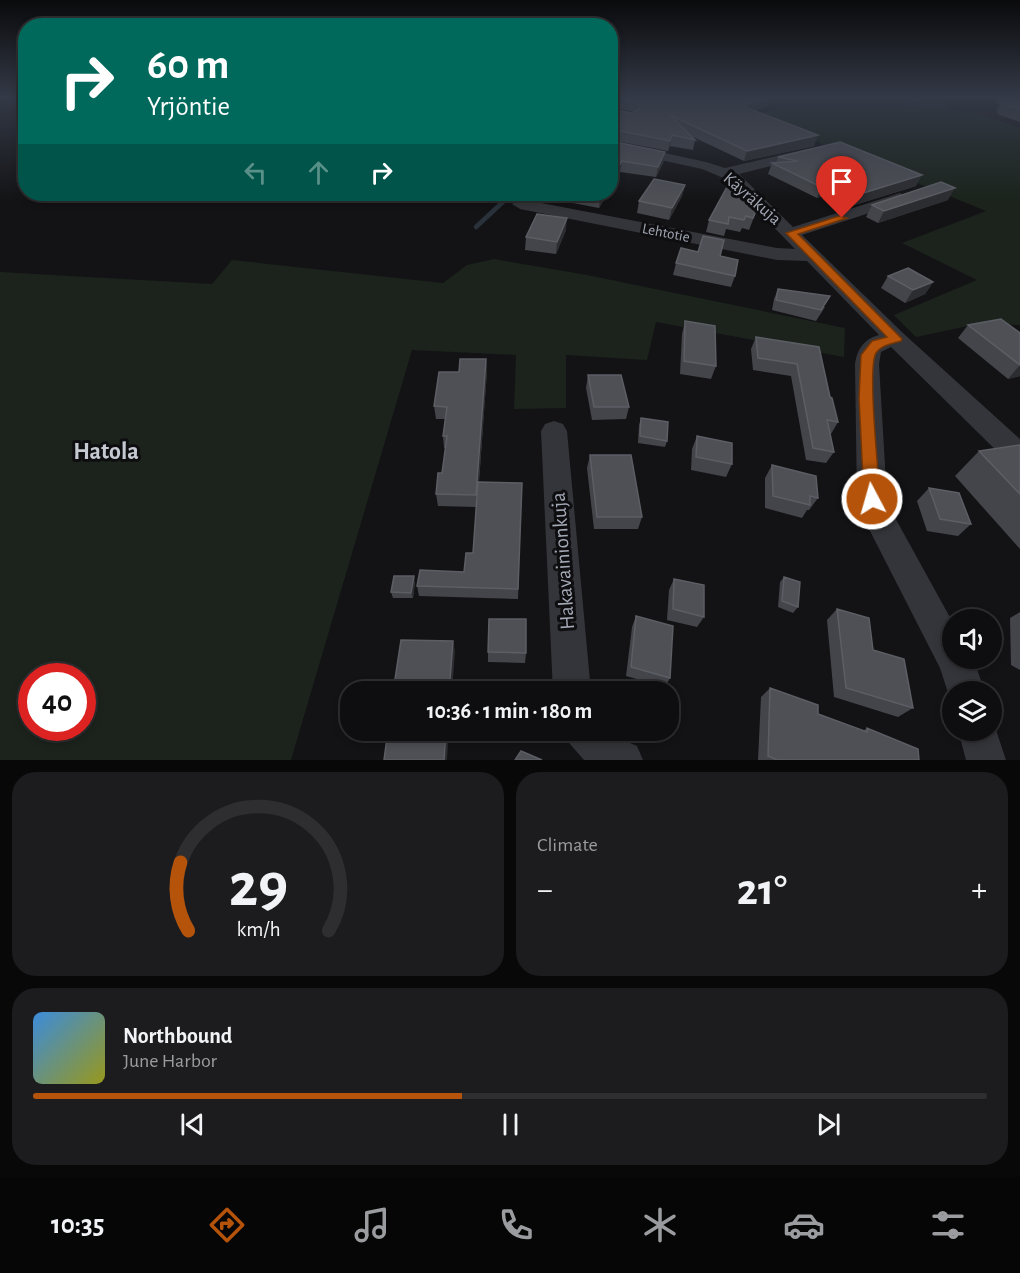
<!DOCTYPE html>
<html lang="en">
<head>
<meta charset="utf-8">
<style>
	:root { --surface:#0e0e10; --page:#1c1c1e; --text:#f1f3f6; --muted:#9b9c9f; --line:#2e2e30; --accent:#b45309 }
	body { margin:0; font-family:"Alegreya Sans",sans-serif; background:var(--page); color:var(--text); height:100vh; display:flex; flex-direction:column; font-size:22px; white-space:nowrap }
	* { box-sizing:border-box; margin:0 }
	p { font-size:20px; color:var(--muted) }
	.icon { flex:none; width:33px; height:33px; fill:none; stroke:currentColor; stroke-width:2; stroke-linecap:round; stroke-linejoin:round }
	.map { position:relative; height:760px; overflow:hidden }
	.panel { display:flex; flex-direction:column; gap:12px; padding:12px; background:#080809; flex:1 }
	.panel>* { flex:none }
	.top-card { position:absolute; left:18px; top:18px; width:600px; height:183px; border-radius:24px; box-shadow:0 3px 9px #0003,0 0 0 2px var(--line); background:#00695c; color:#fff; overflow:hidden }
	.tools { position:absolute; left:942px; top:609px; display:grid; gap:12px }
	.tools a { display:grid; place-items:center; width:60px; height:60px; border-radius:50%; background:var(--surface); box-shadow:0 3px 9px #0003,0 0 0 2px var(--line); font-size:30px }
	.speed { position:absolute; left:18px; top:663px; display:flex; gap:12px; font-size:30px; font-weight:700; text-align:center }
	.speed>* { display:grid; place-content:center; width:78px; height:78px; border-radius:50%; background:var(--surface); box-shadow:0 3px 9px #0003,0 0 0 2px var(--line); line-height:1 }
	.speed .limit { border:9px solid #d22; background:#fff; color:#111 }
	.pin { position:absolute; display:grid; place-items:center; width:51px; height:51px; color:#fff; margin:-62px -26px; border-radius:50% 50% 50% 0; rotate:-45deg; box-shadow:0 0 6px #0007 }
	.pin .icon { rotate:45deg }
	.me { position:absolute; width:66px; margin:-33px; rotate:354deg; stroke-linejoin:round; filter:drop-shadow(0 0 4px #0008) }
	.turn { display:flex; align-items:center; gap:21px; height:126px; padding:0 30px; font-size:27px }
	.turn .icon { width:78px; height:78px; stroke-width:2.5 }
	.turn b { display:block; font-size:42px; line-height:51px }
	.lanes { display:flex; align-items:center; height:57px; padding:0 30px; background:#0003; justify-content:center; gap:30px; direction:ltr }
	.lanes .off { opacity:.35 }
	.big { font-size:45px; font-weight:600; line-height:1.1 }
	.panel .card { flex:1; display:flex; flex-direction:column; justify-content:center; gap:9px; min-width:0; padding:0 21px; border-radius:24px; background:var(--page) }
	.panel .dial { align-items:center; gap:0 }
	.dial svg { height:156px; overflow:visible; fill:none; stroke:var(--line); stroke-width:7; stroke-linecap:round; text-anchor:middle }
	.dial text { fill:var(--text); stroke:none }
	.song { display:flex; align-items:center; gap:18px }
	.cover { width:72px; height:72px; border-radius:9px; background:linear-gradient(135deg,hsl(210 70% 55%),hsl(60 70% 35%)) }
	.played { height:6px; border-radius:3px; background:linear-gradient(90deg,var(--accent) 45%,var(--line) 45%) }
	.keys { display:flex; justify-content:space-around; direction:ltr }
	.heat { display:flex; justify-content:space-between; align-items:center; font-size:33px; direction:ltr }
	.panel .tiles { flex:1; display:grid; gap:12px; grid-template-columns:1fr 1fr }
	.card:last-child { grid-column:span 2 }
	.trip { position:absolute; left:340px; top:681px; width:339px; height:60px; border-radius:24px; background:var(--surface); box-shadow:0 3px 9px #0003,0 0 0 2px var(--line); font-weight:600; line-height:60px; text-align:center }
	.dock { display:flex; height:96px; justify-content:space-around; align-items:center; background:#060606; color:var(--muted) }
	.dock .icon { width:42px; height:42px }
	.dock .current { color:var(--accent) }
	.dock b { font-size:27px; color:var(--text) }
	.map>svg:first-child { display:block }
	.built { fill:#1f1f22 }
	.green { fill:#1b231c; fill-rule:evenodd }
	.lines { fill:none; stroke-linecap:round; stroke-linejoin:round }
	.stream { stroke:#29323a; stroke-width:4.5 }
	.minor { fill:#34353a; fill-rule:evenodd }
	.wall { fill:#44454a }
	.shaded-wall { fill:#2c2d30 }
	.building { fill:#4f5056; stroke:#5c5e65; stroke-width:1.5 }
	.route { fill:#b45309; stroke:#753606; stroke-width:1.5 }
	.labels { text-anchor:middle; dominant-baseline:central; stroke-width:6; stroke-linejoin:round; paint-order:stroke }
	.far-street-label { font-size:15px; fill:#a4a9b6; stroke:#0e0e10 }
	.street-label { font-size:18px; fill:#a4a9b6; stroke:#0e0e10 }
	.near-street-label { font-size:21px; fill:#a4a9b6; stroke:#0e0e10 }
	.district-label { font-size:24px; font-weight:bold; fill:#c5c9d2; stroke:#0e0e10 }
</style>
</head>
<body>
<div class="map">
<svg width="1020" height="760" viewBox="0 0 1020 760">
	<rect width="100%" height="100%" fill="#131315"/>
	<path class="built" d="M 863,96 L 940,96 L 948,110 L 866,101 Z"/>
	<path class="green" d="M 750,96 L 863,96 L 866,101 L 976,113 L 1020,128 L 1020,325 L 982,323 L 916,337 L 894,315 L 977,280 L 902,243 L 986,211 L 821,144 L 800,129 L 758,115 L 782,106 Z
		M 494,259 L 587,275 L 845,328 L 844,357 L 656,322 L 647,360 L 566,355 L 566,408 L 514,409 L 516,355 L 412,350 L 291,760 L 0,760 L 0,272 L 212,284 L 232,260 L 443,283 L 467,265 ZM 32,676 L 82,676 L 82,728 L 32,728 Z"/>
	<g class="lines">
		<path class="stream" d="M 476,227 L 505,200 L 502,194"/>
		<path class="minor" d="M 610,141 L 706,162 L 725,168 L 807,149 L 812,150 L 814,153 L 812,156 L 739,174 L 793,227 L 894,195 L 900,193 L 908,198 L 906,201 L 802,235 L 904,334 L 1020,439 L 1020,467 L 1010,464 L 891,347 L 881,352 L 879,364 L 887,499 L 893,514 L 952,621 L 952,658 L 973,658 L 985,692 L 952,692 L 952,705 L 940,668 L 869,529 L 857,499 L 855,364 C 857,349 864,339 879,335 L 807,261 L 777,260 L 520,209 L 512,204 L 520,199 L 777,248 L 795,249 L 728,180 L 702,169 L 610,149 Z
			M 554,421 L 563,424 L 567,431 L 591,692 L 553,692 L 541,431 L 545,424 Z
			M 992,718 L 1006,760 L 966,760 L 958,730 L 992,730 Z
			M 565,730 L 611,730 L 618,738 L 637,746 L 643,760 L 584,760 L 570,744 Z"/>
	</g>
	<path class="wall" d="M 610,96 L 772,96 L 769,105 L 753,111 L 814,146 L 744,161 L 691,136 L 695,140 L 693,150 L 670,146 L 668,151 L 611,140 L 611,141 L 665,152 L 663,163 L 656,177 L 620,172 L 610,188 L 610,108 L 611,109 L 632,113 L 635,112 L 610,107 Z
		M 888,96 L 921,96 L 919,100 L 888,97 Z
		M 999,96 L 1020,96 L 1020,122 L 997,114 L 998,111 L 996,111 L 1000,104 L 995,103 Z
		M 778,157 L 916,186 L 848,207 L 825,195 L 817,198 L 768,174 L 772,163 L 776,163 Z
		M 738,183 L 756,212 L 749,230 L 742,228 L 740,232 L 726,229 L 724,236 L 706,232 L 709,220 Z
		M 685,185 L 682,196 L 669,220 L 637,213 L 639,201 Z
		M 540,194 L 607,194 L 599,208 L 573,203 L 573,200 Z
		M 948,200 L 878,223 L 866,217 L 872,205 Z
		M 566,230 L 556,254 L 525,250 L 526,237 Z
		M 698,252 L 720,256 L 735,276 L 731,287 L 673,275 L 676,263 Z
		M 888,276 L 933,282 L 925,294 L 905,303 L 881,288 Z
		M 778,289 L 825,307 L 816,321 L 772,310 L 774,299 Z
		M 685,321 L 716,366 L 711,379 L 680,374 L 682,334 Z
		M 968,325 L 1020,333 L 1020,376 L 1008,379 L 958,338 Z
		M 756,337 L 819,347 L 830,397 L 838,422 L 831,434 L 830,434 L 834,452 L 826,463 L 806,460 L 791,376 L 753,370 L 751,349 Z
		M 486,359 L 487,371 L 479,482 L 522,483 L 518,599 L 419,596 L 417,586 L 464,572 L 473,553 L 476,507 L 438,506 L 436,494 L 442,473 L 446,448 L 444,448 L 443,436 L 445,419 L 436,419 L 434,406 L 459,372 Z
		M 588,375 L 629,407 L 626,419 L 592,420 L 586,388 Z
		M 641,418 L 667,441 L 665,447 L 638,443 L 639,425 Z
		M 697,436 L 732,464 L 726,477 L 691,470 L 692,449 Z
		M 1020,445 L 1020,549 L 955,476 L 979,451 Z
		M 590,455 L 642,517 L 638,529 L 594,529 L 587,468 Z
		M 772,465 L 818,498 L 809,510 L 807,510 L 802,518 L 765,508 L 765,478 Z
		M 929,488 L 971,524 L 958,536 L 927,531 L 917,501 Z
		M 784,577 L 798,607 L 793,613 L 778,607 L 780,582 Z
		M 674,579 L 704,617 L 697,627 L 667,620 L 669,590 Z
		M 415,582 L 413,598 L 393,598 L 391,592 Z
		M 837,609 L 873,650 L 913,708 L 898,717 L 834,697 L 827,620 Z
		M 1020,612 L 1020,670 L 1011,665 L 1010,618 Z
		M 636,616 L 670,678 L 665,687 L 626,676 L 632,627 Z
		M 488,652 L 526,653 L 525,663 L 488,662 Z
		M 770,688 L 818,714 L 863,731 L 867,728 L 919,760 L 758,760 L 761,697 Z"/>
	<path class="shaded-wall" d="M 772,96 L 769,105 L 739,116 L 742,106 Z
		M 672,135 L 670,146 L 668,151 L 670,141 Z
		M 818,135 L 814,146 L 744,161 L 747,151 Z
		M 665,152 L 663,163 L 656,177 L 658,167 Z
		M 622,161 L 620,172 L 610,188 L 610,180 Z
		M 922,175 L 916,186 L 848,207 L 854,196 Z
		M 830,184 L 825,195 L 817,198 L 821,187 Z
		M 685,185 L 682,196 L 669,220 L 672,208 Z
		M 955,188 L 948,200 L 878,223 L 884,211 Z
		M 602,194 L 607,194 L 599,208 L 600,197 Z
		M 567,218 L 566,230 L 556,254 L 557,242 Z
		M 933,282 L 925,294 L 905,303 L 913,290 Z
		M 486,359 L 487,371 L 477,507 L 476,495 Z
		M 1020,365 L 1020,376 L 1008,379 L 1019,366 Z
		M 414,576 L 415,582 L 413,598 L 411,593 Z
		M 453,641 L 455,651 L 452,692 L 449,692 Z
		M 446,730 L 449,730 L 447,760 L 444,760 Z"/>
	<path class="building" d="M 610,96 L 772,96 L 742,106 L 818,135 L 747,151 L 670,115 L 695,140 L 672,135 L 670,141 L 610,129 L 610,108 L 611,109 L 632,113 L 641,108 L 637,102 L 612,97 L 610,98 Z
		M 1007,96 L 1020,96 L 1020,110 L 1002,104 L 1007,103 L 1002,101 L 1014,98 Z
		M 610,137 L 611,141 L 665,152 L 658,167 L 622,161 L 610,180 Z
		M 840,142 L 922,175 L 854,196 L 830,184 L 821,187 L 772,163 L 798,161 L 778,157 Z
		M 734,174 L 739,179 L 738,183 L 754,199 L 760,201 L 753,218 L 746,216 L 744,220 L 729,217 L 728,224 L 709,220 Z
		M 654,179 L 685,185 L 672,208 L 639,201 Z
		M 941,182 L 955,188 L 884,211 L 872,205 Z
		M 582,194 L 602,194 L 600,197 Z
		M 537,214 L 567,218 L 557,242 L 526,237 Z
		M 703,236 L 724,240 L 720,256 L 738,260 L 735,276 L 676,263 L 681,248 L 698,252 Z
		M 908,268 L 933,282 L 913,290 L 888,276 Z
		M 778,289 L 830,296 L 821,310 L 776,300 Z
		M 1001,319 L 1020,333 L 1020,365 L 968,325 Z
		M 685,321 L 715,326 L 716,366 L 684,361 Z
		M 756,337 L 819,347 L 830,397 L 832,398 L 838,422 L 827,420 L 834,452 L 813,448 L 797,364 L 758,358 Z
		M 460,359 L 486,359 L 476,495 L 436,494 L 438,473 L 442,473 L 447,436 L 443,436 L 447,407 L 434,406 L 439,372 L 459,372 Z
		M 588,375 L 621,375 L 629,407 L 594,407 Z
		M 641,418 L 668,422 L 667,441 L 640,436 Z
		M 697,436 L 732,443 L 732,464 L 696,457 Z
		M 1020,445 L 1020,494 L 979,451 Z
		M 590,455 L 631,455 L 642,517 L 597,517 Z
		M 772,465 L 816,476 L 818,498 L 810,496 L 810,505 L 773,496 Z
		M 478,482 L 522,483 L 518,589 L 417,586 L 420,570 L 464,572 L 466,553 L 473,553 Z
		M 929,488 L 959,493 L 971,524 L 940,519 Z
		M 394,576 L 414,576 L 411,593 L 391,592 Z
		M 784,577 L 800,582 L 798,607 L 782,601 Z
		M 674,579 L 704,585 L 704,617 L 673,609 Z
		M 837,609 L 869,618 L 873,650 L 904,659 L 913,708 L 846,688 Z
		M 636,616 L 673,626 L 670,678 L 631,667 Z
		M 489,619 L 526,619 L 526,653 L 488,652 Z
		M 401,640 L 453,641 L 449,692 L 393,692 Z
		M 770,688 L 818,705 L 818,714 L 867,732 L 867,728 L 918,749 L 919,760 L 777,760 L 768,756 Z
		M 388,730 L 446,730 L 444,760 L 384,760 Z
		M 521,751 L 542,760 L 515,760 Z"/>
	<linearGradient id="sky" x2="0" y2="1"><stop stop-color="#0a0a0c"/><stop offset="0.48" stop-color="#333946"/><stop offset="1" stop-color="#333946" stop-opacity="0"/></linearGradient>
	<rect width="1020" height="202" fill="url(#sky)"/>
	<path class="route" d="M 839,216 L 847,218 L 798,234 L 902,339 L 901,341 C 892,344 881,345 876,353 C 867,368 879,475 880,499 L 878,504 L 872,506 L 866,504 L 864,499 L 859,398 L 861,355 L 872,341 L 887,337 L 786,233 Z"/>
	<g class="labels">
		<g class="far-street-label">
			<text transform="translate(666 233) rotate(11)">Lehtotie</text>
		</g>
		<g class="street-label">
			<text transform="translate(752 199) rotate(41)">Käyräkuja</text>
		</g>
		<g class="near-street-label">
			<text transform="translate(563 561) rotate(-94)">Hakavainionkuja</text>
		</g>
		<g class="district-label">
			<text x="106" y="452">Hatola</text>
		</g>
	</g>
</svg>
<div class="tools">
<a><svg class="icon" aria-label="sound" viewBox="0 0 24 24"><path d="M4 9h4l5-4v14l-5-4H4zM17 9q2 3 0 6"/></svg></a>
<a><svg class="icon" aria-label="layers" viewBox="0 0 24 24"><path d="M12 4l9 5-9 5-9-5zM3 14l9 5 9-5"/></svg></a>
</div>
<div class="speed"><div class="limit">40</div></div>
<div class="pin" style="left:842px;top:218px;background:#d93025"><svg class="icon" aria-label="arrive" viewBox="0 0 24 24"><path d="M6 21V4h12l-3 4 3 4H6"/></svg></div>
<svg class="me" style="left:872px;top:499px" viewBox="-20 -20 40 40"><circle r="17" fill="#b45309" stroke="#fff" stroke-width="3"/><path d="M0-11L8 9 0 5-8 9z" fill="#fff"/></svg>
<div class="trip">10:36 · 1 min · 180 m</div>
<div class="top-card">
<div class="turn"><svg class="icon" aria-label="right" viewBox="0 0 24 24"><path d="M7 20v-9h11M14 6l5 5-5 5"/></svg><div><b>60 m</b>Yrjöntie</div></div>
<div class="lanes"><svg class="icon off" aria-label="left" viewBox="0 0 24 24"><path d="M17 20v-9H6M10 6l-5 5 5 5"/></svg><svg class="icon off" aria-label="ahead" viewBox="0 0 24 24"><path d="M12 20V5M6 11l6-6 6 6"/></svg><svg class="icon" aria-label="right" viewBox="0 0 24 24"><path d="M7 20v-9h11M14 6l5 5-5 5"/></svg></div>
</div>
</div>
<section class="panel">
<div class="tiles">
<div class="card dial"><svg viewBox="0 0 100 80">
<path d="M14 69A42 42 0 1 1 86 69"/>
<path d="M14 69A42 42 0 0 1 10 34" stroke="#b45309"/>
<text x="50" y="56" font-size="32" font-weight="700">29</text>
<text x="50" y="72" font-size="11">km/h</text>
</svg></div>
<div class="card"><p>Climate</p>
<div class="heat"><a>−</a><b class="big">21°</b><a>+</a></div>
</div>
<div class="card">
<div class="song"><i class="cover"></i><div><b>Northbound</b><p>June Harbor</p></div></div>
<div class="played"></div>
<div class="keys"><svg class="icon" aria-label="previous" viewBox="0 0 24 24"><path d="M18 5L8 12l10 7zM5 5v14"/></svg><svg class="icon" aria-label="pause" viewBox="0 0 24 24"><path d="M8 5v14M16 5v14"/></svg><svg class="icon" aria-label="next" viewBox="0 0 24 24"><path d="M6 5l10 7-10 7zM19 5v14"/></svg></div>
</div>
</div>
</section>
<nav class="dock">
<b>10:35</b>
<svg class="icon current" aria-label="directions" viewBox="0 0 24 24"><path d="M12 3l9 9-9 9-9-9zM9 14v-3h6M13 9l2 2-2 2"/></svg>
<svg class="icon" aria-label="music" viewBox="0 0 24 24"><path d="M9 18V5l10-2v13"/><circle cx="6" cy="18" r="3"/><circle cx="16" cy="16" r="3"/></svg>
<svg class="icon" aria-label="phone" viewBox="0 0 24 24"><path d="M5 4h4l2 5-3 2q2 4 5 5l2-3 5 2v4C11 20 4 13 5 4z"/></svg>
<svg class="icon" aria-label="climate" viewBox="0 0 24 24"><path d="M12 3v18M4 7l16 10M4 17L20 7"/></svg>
<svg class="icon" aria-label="car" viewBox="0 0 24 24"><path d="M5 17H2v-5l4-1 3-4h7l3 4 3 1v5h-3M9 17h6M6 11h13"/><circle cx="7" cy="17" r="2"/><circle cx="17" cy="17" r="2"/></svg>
<svg class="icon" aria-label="filters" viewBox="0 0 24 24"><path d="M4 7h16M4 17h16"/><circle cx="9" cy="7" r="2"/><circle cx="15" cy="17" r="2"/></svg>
</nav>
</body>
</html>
